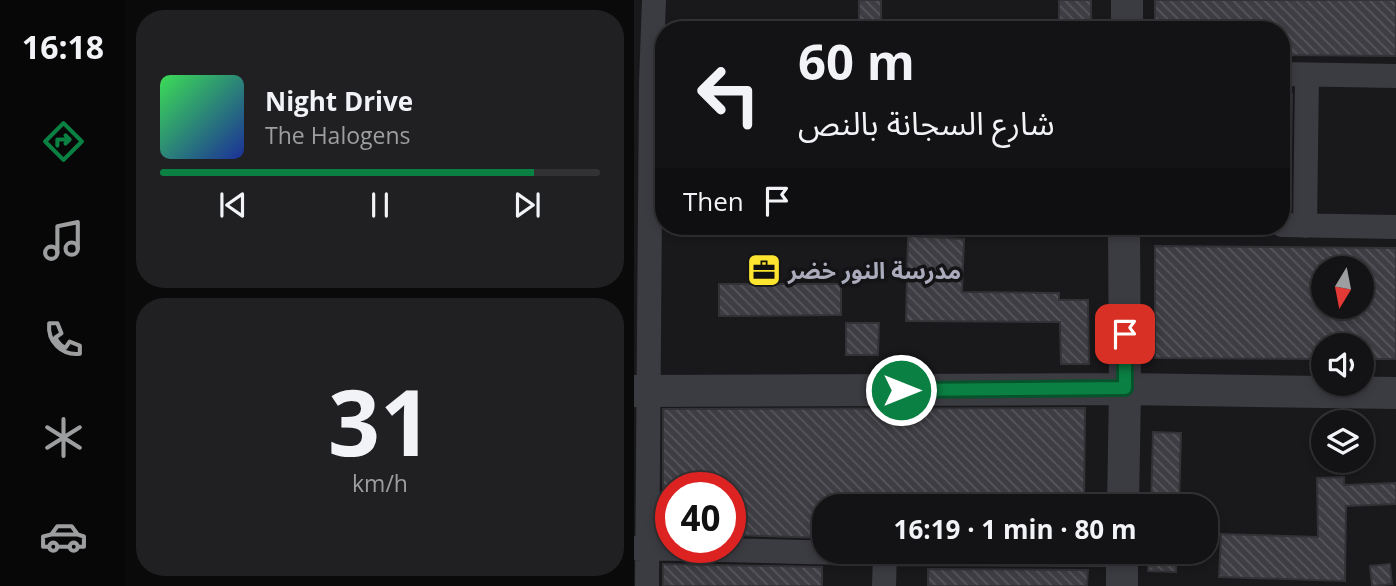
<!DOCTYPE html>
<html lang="en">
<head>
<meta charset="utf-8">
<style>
	:root { --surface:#131214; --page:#202022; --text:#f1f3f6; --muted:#9d9ea0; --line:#323234; --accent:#0b8043 }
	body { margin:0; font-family:"Open Sans","Noto Sans Arabic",sans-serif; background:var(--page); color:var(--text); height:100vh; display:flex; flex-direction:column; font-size:26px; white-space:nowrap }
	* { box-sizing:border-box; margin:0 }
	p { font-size:23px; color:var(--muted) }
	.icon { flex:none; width:38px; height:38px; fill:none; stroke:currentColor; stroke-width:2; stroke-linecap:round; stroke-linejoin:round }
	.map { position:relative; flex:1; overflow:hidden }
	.panel { display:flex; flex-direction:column; gap:10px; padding:10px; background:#0a0a0b; width:508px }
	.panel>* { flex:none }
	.top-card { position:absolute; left:21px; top:21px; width:635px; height:214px; border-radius:28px; box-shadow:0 4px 10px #0003,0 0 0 2px var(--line); background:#131214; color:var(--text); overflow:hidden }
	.needle { width:46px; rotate:190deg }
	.buttons { position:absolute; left:677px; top:256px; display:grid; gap:14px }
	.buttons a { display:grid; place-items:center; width:63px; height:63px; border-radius:50%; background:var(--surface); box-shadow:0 4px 10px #0003,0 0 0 2px var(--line); font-size:35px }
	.speed { position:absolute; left:21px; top:472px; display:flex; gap:14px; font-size:35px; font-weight:700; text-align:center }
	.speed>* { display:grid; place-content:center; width:91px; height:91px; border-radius:50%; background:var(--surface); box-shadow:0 4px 10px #0003,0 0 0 2px var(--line); line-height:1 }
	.speed .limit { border:10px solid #d22; background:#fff; color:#111 }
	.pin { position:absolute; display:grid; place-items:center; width:60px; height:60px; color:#fff; margin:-30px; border-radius:14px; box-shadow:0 4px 10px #0006 }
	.me { position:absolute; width:77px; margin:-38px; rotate:90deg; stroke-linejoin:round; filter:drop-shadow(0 0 5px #0008) }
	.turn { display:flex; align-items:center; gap:24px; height:147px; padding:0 28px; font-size:32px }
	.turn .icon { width:91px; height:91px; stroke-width:2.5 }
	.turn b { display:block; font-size:49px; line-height:60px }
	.then { display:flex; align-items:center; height:66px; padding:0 28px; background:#0003; gap:14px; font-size:26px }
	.panel .tile { flex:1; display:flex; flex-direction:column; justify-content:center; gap:10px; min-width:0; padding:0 24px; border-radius:28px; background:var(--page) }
	.panel .dial { align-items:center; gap:0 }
	.dial b { font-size:91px; line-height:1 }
	.song { display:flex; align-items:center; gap:21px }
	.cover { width:84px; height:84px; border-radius:10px; background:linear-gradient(135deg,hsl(130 70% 55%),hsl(230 70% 35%)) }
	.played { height:7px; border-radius:4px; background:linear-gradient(90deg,var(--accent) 85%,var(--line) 85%) }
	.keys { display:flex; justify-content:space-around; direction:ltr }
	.trip { position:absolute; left:178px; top:494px; width:406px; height:70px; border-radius:28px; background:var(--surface); box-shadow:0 4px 10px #0003,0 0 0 2px var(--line); font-weight:700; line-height:70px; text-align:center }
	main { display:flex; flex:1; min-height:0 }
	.tab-bar { display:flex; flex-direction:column; width:126px; justify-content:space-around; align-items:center; background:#080708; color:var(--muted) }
	.tab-bar .icon { width:49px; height:49px }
	.tab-bar .current { color:var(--accent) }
	.tab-bar b { font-size:32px; color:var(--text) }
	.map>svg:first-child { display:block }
	.building { fill:url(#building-back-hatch); stroke:#333237; stroke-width:2; fill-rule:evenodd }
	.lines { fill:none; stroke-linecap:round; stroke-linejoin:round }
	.minor { stroke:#3b3b42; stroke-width:24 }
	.tertiary { stroke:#3b3b42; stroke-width:32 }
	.route-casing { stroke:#07532c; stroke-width:18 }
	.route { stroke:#0b8043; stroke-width:12 }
	.labels { text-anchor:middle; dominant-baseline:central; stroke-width:7; stroke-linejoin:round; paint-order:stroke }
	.poi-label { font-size:23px; font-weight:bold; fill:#aaabbb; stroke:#141316; text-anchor:start }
</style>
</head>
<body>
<main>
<nav class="tab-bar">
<b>16:18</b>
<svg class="icon current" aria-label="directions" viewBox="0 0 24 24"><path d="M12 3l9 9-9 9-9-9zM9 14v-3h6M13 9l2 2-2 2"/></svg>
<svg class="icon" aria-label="music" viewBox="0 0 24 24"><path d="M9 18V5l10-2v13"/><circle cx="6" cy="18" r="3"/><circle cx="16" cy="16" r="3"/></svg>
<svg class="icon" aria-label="phone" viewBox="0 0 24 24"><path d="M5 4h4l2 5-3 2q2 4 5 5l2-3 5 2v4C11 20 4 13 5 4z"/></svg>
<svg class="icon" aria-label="climate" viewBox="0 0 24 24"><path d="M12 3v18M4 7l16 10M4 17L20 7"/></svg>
<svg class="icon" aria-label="car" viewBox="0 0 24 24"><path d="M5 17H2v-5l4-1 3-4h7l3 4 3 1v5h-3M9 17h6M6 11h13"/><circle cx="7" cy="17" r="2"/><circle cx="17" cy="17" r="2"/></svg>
</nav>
<section class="panel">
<div class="tile">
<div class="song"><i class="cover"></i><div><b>Night Drive</b><p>The Halogens</p></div></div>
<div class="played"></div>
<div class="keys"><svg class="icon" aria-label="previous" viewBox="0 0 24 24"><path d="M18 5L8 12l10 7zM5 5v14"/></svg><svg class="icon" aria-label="pause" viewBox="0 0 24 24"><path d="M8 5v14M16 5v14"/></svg><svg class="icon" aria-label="next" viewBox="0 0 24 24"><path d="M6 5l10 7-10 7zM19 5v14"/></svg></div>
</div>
<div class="tile dial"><b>31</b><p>km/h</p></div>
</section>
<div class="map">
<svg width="763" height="586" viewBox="0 0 763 586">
	<defs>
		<pattern id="building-back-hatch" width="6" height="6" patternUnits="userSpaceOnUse" patternTransform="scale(1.75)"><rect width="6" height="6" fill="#3e3d43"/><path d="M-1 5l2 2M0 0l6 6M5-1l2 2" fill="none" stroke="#57565c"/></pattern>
	</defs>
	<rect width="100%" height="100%" fill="#19181b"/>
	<path class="building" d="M 225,0 L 247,0 L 247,30 L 225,30 Z
		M 425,0 L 457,0 L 457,30 L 425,30 Z
		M 521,0 L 762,0 L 762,56 L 648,55 L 648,30 L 521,30 Z
		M 648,94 L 658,94 L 656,210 L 648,210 Z
		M 274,236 L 330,239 L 328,292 L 425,293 L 425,300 L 454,300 L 455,364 L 427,364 L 426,322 L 272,321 Z
		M 521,246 L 762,248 L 762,359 L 728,359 L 728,345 L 690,345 L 690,359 L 521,358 ZM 690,268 L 728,268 L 728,306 L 690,306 Z
		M 85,284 L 207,284 L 207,315 L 85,316 Z
		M 212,323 L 245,323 L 244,355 L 212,355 Z
		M 451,408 L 450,506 L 191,506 L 191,538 L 96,535 L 96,488 L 29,488 L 29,409 Z
		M 519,432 L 547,433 L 545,506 L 517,506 Z
		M 710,477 L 710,485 L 762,483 L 762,504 L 712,506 L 711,581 L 585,577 L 587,534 L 684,537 L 683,478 Z
		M 515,551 L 543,551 L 542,572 L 514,571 Z
		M 29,564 L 188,567 L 188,586 L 29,586 Z
		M 756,564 L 758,584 L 738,586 L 736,566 Z
		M 294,569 L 454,570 L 453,586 L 294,586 Z"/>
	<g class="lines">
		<path class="minor" d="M 648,74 L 763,76
			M 648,225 L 763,227
			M 671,226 L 673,75
			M 0,548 L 251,554 L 488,555
			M 13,586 L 17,82 L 20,0
			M 250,586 L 251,554"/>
		<path class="tertiary" d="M 493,30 L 493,0
			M 0,391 L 491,389 L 763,393
			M 489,506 L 491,389 L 490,226
			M 488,586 L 488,551"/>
	</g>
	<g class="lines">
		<g class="route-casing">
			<path id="route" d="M 267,390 L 491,388 L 491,334"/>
		</g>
		<use href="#route" class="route"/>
	</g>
	<defs>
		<g id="office-square" transform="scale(1.75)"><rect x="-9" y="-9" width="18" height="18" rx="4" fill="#fde42e" stroke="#141316"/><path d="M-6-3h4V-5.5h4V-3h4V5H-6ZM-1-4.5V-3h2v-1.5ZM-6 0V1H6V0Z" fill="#111"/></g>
	</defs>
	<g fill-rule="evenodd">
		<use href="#office-square" x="130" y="270"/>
	</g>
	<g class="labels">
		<g class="poi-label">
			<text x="154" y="270">مدرسة النور خضر</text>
		</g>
	</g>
</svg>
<div class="buttons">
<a><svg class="needle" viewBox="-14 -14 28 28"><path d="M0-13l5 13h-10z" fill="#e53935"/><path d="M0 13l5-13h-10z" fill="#9d9ea0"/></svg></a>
<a><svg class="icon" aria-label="sound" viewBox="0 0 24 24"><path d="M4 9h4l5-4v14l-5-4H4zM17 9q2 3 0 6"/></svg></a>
<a><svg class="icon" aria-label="layers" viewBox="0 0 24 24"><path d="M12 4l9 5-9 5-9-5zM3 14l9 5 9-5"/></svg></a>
</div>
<div class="speed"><div class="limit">40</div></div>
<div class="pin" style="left:491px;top:334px;background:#d93025"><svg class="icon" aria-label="arrive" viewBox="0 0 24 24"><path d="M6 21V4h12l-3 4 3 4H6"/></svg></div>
<svg class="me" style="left:267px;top:390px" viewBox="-20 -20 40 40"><circle r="17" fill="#0b8043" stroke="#fff" stroke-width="3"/><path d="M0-11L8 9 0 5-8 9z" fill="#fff"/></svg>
<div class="trip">16:19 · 1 min · 80 m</div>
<div class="top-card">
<div class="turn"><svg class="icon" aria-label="left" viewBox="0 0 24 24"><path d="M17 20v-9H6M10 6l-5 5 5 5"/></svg><div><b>60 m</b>شارع السجانة بالنص</div></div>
<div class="then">Then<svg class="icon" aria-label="arrive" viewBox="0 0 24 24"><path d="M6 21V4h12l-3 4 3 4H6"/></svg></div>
</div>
</div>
</main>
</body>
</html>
